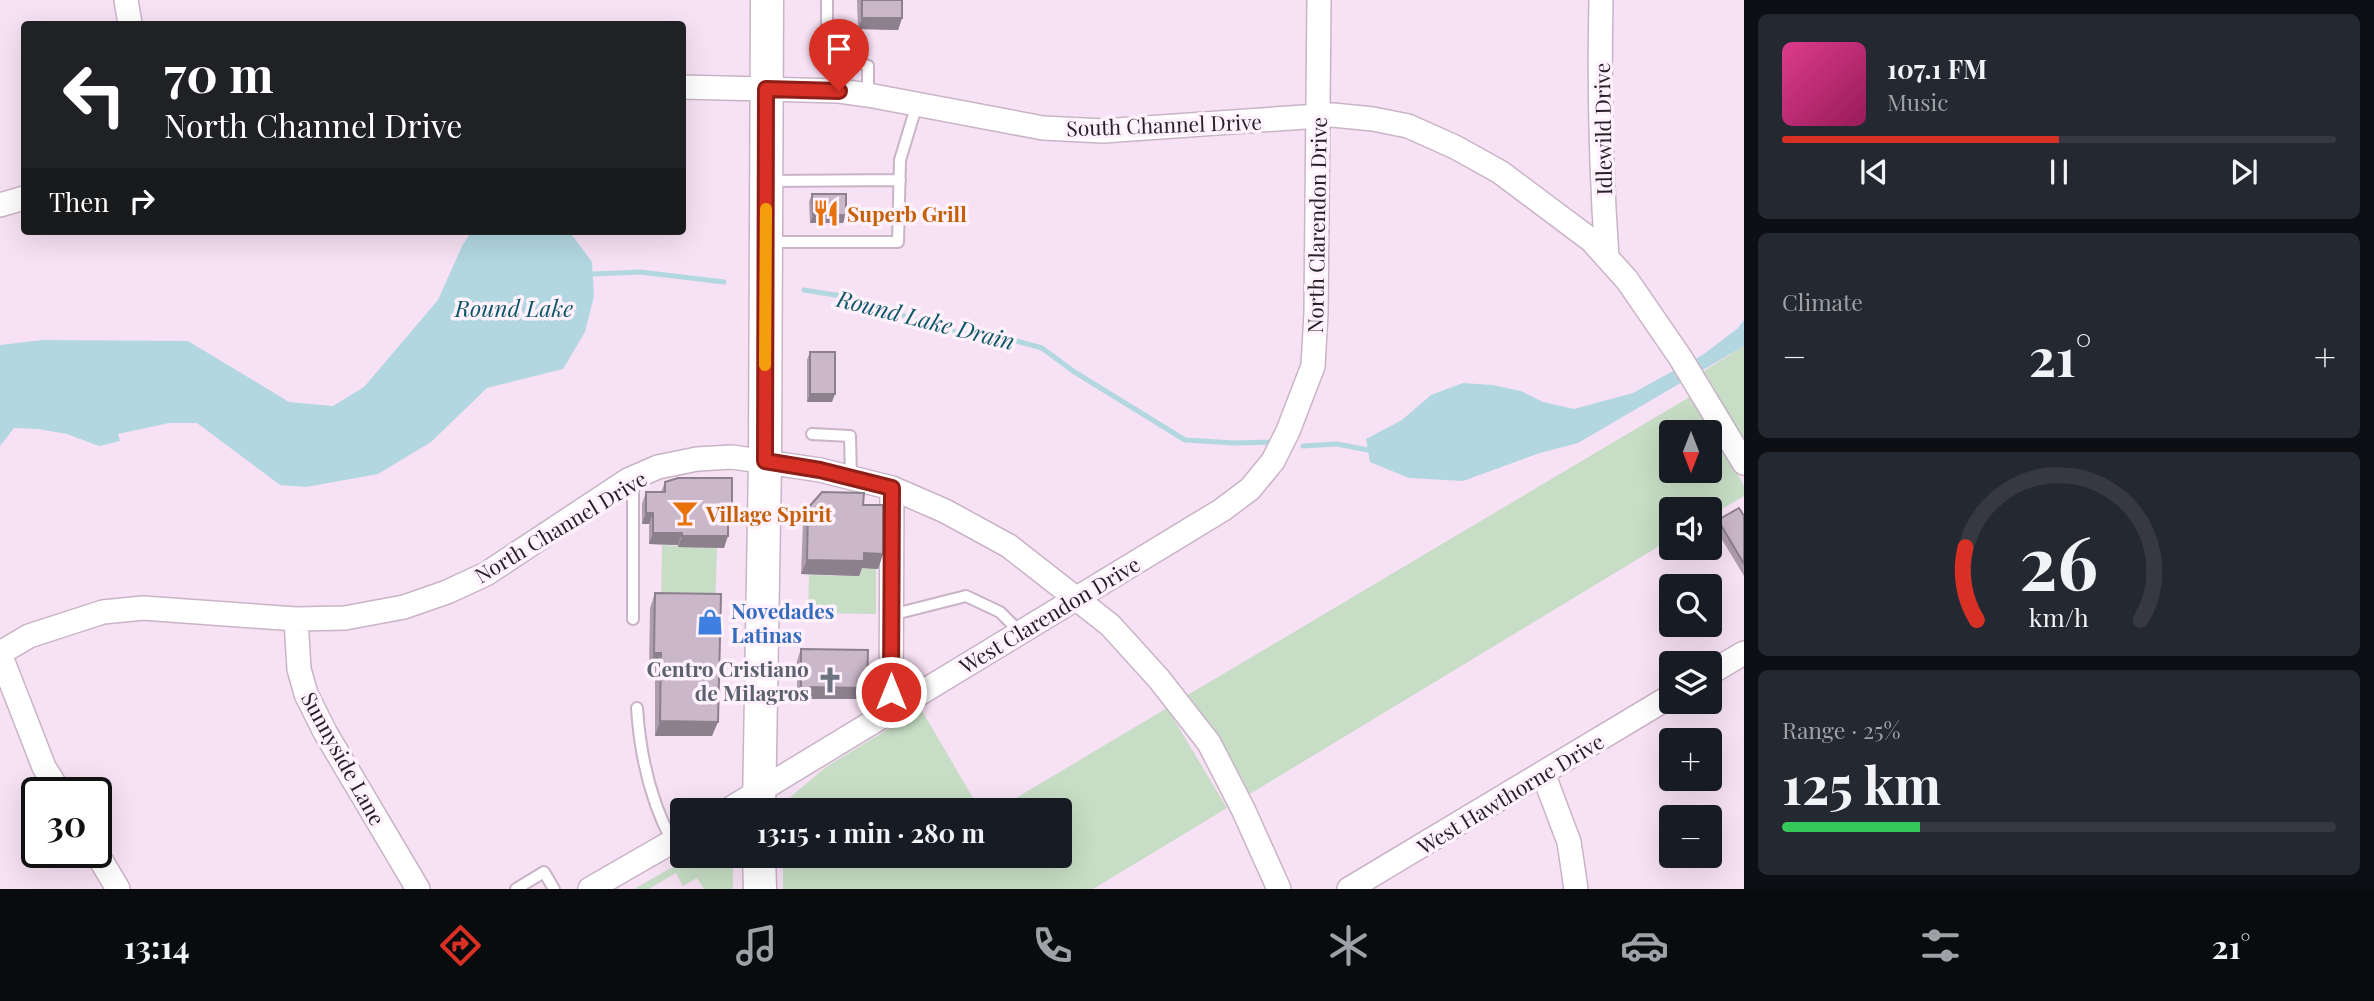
<!DOCTYPE html>
<html lang="en">
<head>
<meta charset="utf-8">
<style>
	:root { --surface:#171b24; --page:#242831; --text:#f1f3f6; --muted:#9ea1a6; --line:#363941; --accent:#d93025 }
	body { margin:0; font-family:"Playfair Display",serif; background:var(--page); color:var(--text); height:100vh; display:flex; flex-direction:column; font-size:26px; white-space:nowrap }
	* { box-sizing:border-box; margin:0 }
	p { font-size:23px; color:var(--muted) }
	.icon { flex:none; width:38px; height:38px; fill:none; stroke:currentColor; stroke-width:2; stroke-linecap:round; stroke-linejoin:round }
	.map { position:relative; flex:1; overflow:hidden }
	.drawer { display:flex; flex-direction:column; gap:14px; padding:14px; background:#0d0f14; width:630px }
	.drawer>* { flex:none }
	.banner { position:absolute; left:21px; top:21px; width:665px; height:214px; border-radius:7px; box-shadow:0 7px 28px #0002; background:#202124; color:#fff; overflow:hidden }
	.needle { width:46px; rotate:180deg }
	.buttons { position:absolute; left:1659px; top:420px; display:grid; gap:14px }
	.buttons a { display:grid; place-items:center; width:63px; height:63px; border-radius:7px; background:var(--surface); box-shadow:0 7px 28px #0002; font-size:35px }
	.speed { position:absolute; left:21px; top:777px; display:flex; gap:14px; font-size:35px; font-weight:700; text-align:center }
	.speed>* { display:grid; place-content:center; width:91px; height:91px; border-radius:50%; background:var(--surface); box-shadow:0 7px 28px #0002; line-height:1 }
	.speed .limit { border:4px solid #111; border-radius:10px; background:#fff; color:#111 }
	.pin { position:absolute; display:grid; place-items:center; width:60px; height:60px; color:#fff; margin:-72px -30px; border-radius:50% 50% 50% 0; rotate:-45deg; box-shadow:0 0 7px #0007 }
	.pin .icon { rotate:45deg }
	.me { position:absolute; width:77px; margin:-38px; rotate:0deg; stroke-linejoin:round; filter:drop-shadow(0 0 5px #0008) }
	.turn { display:flex; align-items:center; gap:24px; height:147px; padding:0 28px; font-size:32px }
	.turn .icon { width:91px; height:91px; stroke-width:2.5 }
	.turn b { display:block; font-size:49px; line-height:60px }
	.then { display:flex; align-items:center; height:66px; padding:0 28px; background:#0003; gap:14px; font-size:26px }
	.big { font-size:52px; font-weight:700; line-height:1.1 }
	.drawer .widget { flex:1; display:flex; flex-direction:column; justify-content:center; gap:10px; min-width:0; padding:0 24px; border-radius:10px; background:var(--page) }
	.drawer .dial { align-items:center; gap:0 }
	.dial svg { height:182px; overflow:visible; fill:none; stroke:var(--line); stroke-width:7; stroke-linecap:round; text-anchor:middle }
	.dial text { fill:var(--text); stroke:none }
	.song { display:flex; align-items:center; gap:21px }
	.cover { width:84px; height:84px; border-radius:10px; background:linear-gradient(135deg,hsl(330 70% 55%),hsl(330 70% 35%)) }
	.played { height:7px; border-radius:4px; background:linear-gradient(90deg,var(--accent) 50%,var(--line) 50%) }
	.keys { display:flex; justify-content:space-around; direction:ltr }
	.heat { display:flex; justify-content:space-between; align-items:center; font-size:38px; direction:ltr }
	.charge { height:10px; border-radius:5px; background:linear-gradient(90deg,#34c759 25%,var(--line) 0) }
	.trip { position:absolute; left:670px; top:798px; width:402px; height:70px; border-radius:7px; background:var(--surface); box-shadow:0 7px 28px #0002; font-weight:700; line-height:70px; text-align:center }
	.tabs { display:flex; height:112px; justify-content:space-around; align-items:center; background:#090b0e; color:var(--muted) }
	.tabs .icon { width:49px; height:49px }
	.tabs .selected { color:var(--accent) }
	.tabs b { font-size:32px; color:var(--text) }
	main { display:flex; flex:1; min-height:0 }
	.map>svg:first-child { display:block }
	.green { fill:#c7ddc5; fill-rule:evenodd }
	.water { fill:#b2d7e1 }
	.lines { fill:none; stroke-linecap:round; stroke-linejoin:round }
	.stream { stroke:#b2d7e1; stroke-width:5 }
	.service-casing { stroke:#c9b4c7; stroke-width:14 }
	.minor-casing { stroke:#c9b4c7; stroke-width:26 }
	.secondary-casing { stroke:#c9b4c7; stroke-width:35 }
	.service { stroke:#fff; stroke-width:10 }
	.minor { stroke:#fff; stroke-width:23 }
	.secondary { stroke:#fff; stroke-width:32 }
	.wall { fill:#ae9dae }
	.shaded-wall { fill:#8d808d }
	.building { fill:#cab7ca; stroke:#8d808d; stroke-width:2 }
	.route-casing { stroke:#8d1f18; stroke-width:18 }
	.route { stroke:#d93025; stroke-width:12 }
	.slow { stroke:#f59e0b; stroke-width:12 }
	.labels { text-anchor:middle; dominant-baseline:central; stroke-width:7; stroke-linejoin:round; paint-order:stroke }
	.street-label { font-size:21px; fill:#282027; stroke:#fff2fd }
	.food-label { font-size:21px; font-weight:bold; fill:#c56008; stroke:#fff2fd; text-anchor:start }
	.shop-label { font-size:21px; font-weight:bold; fill:#366cbe; stroke:#fff2fd; text-anchor:start }
	.worship-label { font-size:21px; font-weight:bold; fill:#5b616d; stroke:#fff2fd; text-anchor:end }
	.water-label { font-size:23px; font-style:italic; fill:#0d5767; stroke:#fff2fd }
</style>
</head>
<body>
<main>
<div class="map">
<svg width="1744" height="889" viewBox="0 0 1744 889">
	<rect width="100%" height="100%" fill="#f7e1f4"/>
	<path class="green" d="M 1744,346 L 1744,442 L 1704,371 Z
		M 1693,395 L 1744,486 L 1744,496 L 1710,516 L 1710,509 L 1671,509 L 1671,539 L 1248,795 L 1186,696 ZM 1671,432 L 1710,432 L 1710,471 L 1671,471 Z
		M 662,545 L 717,548 L 715,609 L 661,608 Z
		M 859,568 L 876,569 L 876,614 L 808,613 L 809,575 L 858,576 Z
		M 1167,708 L 1227,808 L 1093,889 L 783,889 L 783,856 L 1060,856 L 1060,810 L 996,810 Z
		M 921,709 L 980,810 L 788,810 L 790,798 L 794,794 L 826,767 Z
		M 692,856 L 727,856 L 733,868 L 733,889 L 704,889 L 697,878 L 683,886 L 676,873 L 649,889 L 634,889 Z"/>
	<path class="water" d="M 472,231 L 569,231 L 592,262 L 594,296 L 585,332 L 563,369 L 487,388 L 431,442 L 378,474 L 306,487 L 280,485 L 197,423 L 169,423 L 118,434 L 120,441 L 99,446 L 67,434 L 38,429 L 14,428 L 0,446 L 0,345 L 43,340 L 188,341 L 289,402 L 333,406 L 364,387 L 438,300 L 462,246 Z
		M 1744,320 L 1744,346 L 1578,443 L 1540,453 L 1463,481 L 1409,478 L 1370,462 L 1366,439 L 1402,420 L 1431,395 L 1463,383 L 1492,385 L 1521,391 L 1543,402 L 1574,409 L 1633,393 L 1704,354 L 1738,328 Z"/>
	<g class="lines">
		<path class="stream" d="M 593,274 L 640,272 L 724,282
			M 804,290 L 848,297 L 950,331 L 1009,339 L 1042,348 L 1073,371 L 1185,440 L 1234,443 L 1273,442
			M 1303,446 L 1337,444 L 1373,451"/>
		<g class="service-casing">
			<path id="service" d="M 827,0 L 827,48 L 868,66 L 868,95
				M 770,181 L 900,180
				M 769,242 L 898,242 L 900,160 L 917,104
				M 812,434 L 850,436 L 851,478
				M 633,478 L 633,619
				M 891,615 L 966,596 L 1000,612 L 1020,632
				M 637,708 C 640,754 650,800 672,841
				M 516,889 L 544,872 L 554,889"/>
		</g>
		<g class="minor-casing">
			<path id="minor" d="M 126,0 L 130,24
				M 1601,0 C 1599,86 1601,172 1607,258
				M 682,87 L 839,91 L 868,95 L 1043,128 L 1103,131 L 1333,115 L 1373,119 L 1408,126 L 1455,147 L 1500,172 L 1591,240 L 1627,280 L 1680,357 L 1744,463
				M 0,205 L 24,198
				M 296,619 L 299,669 L 306,694 L 325,732 L 418,889
				M 0,653 L 29,636 L 103,612 L 143,608 L 296,619 L 345,618 L 404,607 L 447,592 L 486,574 L 628,480 L 658,467 L 697,459 L 732,457 L 820,470 L 892,488 L 945,511 L 1009,546 L 1110,625 L 1159,679 L 1209,743 L 1243,809 L 1279,889
				M 0,654 L 44,767 L 60,793
				M 1710,673 L 1744,653
				M 891,709 L 892,488
				M 1543,773 L 1569,842 L 1576,889
				M 728,810 L 1222,510 L 1250,489 L 1273,461 L 1288,431 L 1313,366 L 1316,313 L 1319,0
				M 96,852 L 118,889
				M 590,889 L 682,836
				M 1349,889 L 1671,696"/>
		</g>
		<g class="secondary-casing">
			<path id="secondary" d="M 759,810 L 765,461 L 767,0
				M 759,856 L 760,889"/>
		</g>
		<use href="#service" class="service"/>
		<use href="#minor" class="minor"/>
		<use href="#secondary" class="secondary"/>
	</g>
	<path class="wall" d="M 857,0 L 902,0 L 902,18 L 898,30 L 858,29 Z
		M 812,194 L 843,223 L 810,223 L 809,202 Z
		M 810,352 L 832,402 L 807,402 L 807,360 Z
		M 665,482 L 728,520 L 724,548 L 678,547 L 678,545 L 649,544 L 649,524 L 642,524 L 642,504 L 646,492 L 661,492 Z
		M 863,505 L 883,554 L 878,569 L 862,568 L 859,576 L 801,574 L 803,523 L 808,508 Z
		M 1744,516 L 1744,576 L 1715,528 L 1718,520 Z
		M 655,593 L 712,736 L 655,736 L 655,668 L 649,668 L 650,608 Z
		M 801,649 L 867,688 L 863,699 L 797,699 L 797,661 Z"/>
	<path class="shaded-wall" d="M 862,18 L 902,18 L 898,30 L 858,29 Z
		M 813,215 L 846,215 L 843,223 L 810,223 Z
		M 810,394 L 835,394 L 832,402 L 807,402 Z
		M 646,513 L 653,513 L 649,524 L 642,524 Z
		M 653,533 L 682,533 L 678,545 L 649,544 Z
		M 682,536 L 728,536 L 724,548 L 678,547 Z
		M 864,553 L 883,554 L 878,569 L 862,568 L 859,576 L 801,574 L 807,560 Z
		M 654,653 L 661,653 L 655,668 L 649,668 Z
		M 801,687 L 867,688 L 863,699 L 797,699 Z
		M 660,721 L 718,722 L 712,736 L 655,736 Z"/>
	<path class="building" d="M 862,0 L 902,0 L 902,18 L 862,18 Z
		M 812,194 L 846,194 L 846,215 L 813,215 Z
		M 810,352 L 835,352 L 835,394 L 810,394 Z
		M 678,478 L 732,478 L 732,511 L 728,511 L 728,536 L 682,536 L 682,533 L 653,533 L 653,513 L 646,513 L 646,492 L 665,492 L 665,482 Z
		M 822,492 L 864,493 L 863,505 L 883,505 L 883,554 L 864,553 L 864,561 L 807,560 L 808,508 Z
		M 1739,508 L 1744,516 L 1744,564 L 1718,520 Z
		M 655,593 L 721,594 L 718,722 L 660,721 L 661,653 L 654,653 Z
		M 801,649 L 868,650 L 867,688 L 801,687 Z"/>
	<g class="lines">
		<g class="route-casing">
			<path id="route" d="M 839,91 L 766,89 L 765,461 L 820,470 L 892,488 L 891,692"/>
		</g>
		<use href="#route" class="route"/>
		<path class="slow" d="M 765,365 L 766,209"/>
	</g>
	<defs>
		<g id="restaurant-bare" transform="scale(2.1)"><path d="M-5-6h1v4h1v-4h1v4h1v-4h1v5L-1.5 .5V6h-2V.5L-5-1ZM5-6V6H3V1.5H1.5Q1.5-4 5-6Z" fill="#e8710a" stroke="#fff2fd" stroke-width="2.5" paint-order="stroke"/></g>
		<g id="bar-bare" transform="scale(2.1)"><path d="M-6-5H6L.8 .8V4.5H3.5V6h-7V4.5H-.8V.8Z" fill="#e8710a" stroke="#fff2fd" stroke-width="2.5" paint-order="stroke"/></g>
		<g id="shop-bare" transform="scale(2.1)"><path d="M-5-2.5h2.3a2.7 3.5 0 0 1 5.4 0H5L5.5 6h-11ZM-1.5-2.5h3a1.5 2.3 0 0 0-3 0Z" fill="#3f7fe0" stroke="#fff2fd" stroke-width="2.5" paint-order="stroke"/></g>
		<g id="church-bare" transform="scale(2.1)"><path d="M-1.2-6h2.4v3.5h3.3v2.4h-3.3V6h-2.4V-.1h-3.3v-2.4h3.3Z" fill="#6b7280" stroke="#fff2fd" stroke-width="2.5" paint-order="stroke"/></g>
	</defs>
	<g fill-rule="evenodd">
		<use href="#restaurant-bare" x="826" y="213"/>
		<use href="#bar-bare" x="685" y="513"/>
		<use href="#shop-bare" x="710" y="622"/>
		<use href="#church-bare" x="830" y="680"/>
	</g>
	<g class="labels">
		<g class="street-label">
			<text transform="translate(1164 124) rotate(-2)">South Channel Drive</text>
			<text transform="translate(1602 129) rotate(-91)">Idlewild Drive</text>
			<text transform="translate(1316 225) rotate(-89)">North Clarendon Drive</text>
			<text transform="translate(560 526) rotate(-31)">North Channel Drive</text>
			<text transform="translate(1049 614) rotate(-31)">West Clarendon Drive</text>
			<text transform="translate(344 758) rotate(61)">Sunnyside Lane</text>
			<text transform="translate(1510 793) rotate(-31)">West Hawthorne Drive</text>
		</g>
		<g class="food-label">
			<text x="847" y="213">Superb Grill</text>
			<text x="706" y="513">Village Spirit</text>
		</g>
		<g class="shop-label">
			<text x="731" y="610">Novedades<tspan x="731" dy="24">Latinas</tspan></text>
		</g>
		<g class="worship-label">
			<text x="809" y="668">Centro Cristiano<tspan x="809" dy="24">de Milagros</tspan></text>
		</g>
		<g class="water-label">
			<text x="514" y="307">Round Lake</text>
			<text transform="translate(926 319) rotate(14)">Round Lake Drain</text>
		</g>
	</g>
</svg>
<div class="buttons">
<a><svg class="needle" viewBox="-14 -14 28 28"><path d="M0-13l5 13h-10z" fill="#e53935"/><path d="M0 13l5-13h-10z" fill="#9ea1a6"/></svg></a>
<a><svg class="icon" aria-label="sound" viewBox="0 0 24 24"><path d="M4 9h4l5-4v14l-5-4H4zM17 9q2 3 0 6"/></svg></a>
<a><svg class="icon" aria-label="search" viewBox="0 0 24 24"><circle cx="10" cy="10" r="6"/><path d="M15 15l6 6"/></svg></a>
<a><svg class="icon" aria-label="layers" viewBox="0 0 24 24"><path d="M12 4l9 5-9 5-9-5zM3 14l9 5 9-5"/></svg></a>
<a>+</a>
<a>−</a>
</div>
<div class="speed"><div class="limit">30</div></div>
<div class="pin" style="left:839px;top:91px;background:#d93025"><svg class="icon" aria-label="arrive" viewBox="0 0 24 24"><path d="M6 21V4h12l-3 4 3 4H6"/></svg></div>
<svg class="me" style="left:891px;top:692px" viewBox="-20 -20 40 40"><circle r="17" fill="#d93025" stroke="#fff" stroke-width="3"/><path d="M0-11L8 9 0 5-8 9z" fill="#fff"/></svg>
<div class="trip">13:15 · 1 min · 280 m</div>
<div class="banner">
<div class="turn"><svg class="icon" aria-label="left" viewBox="0 0 24 24"><path d="M17 20v-9H6M10 6l-5 5 5 5"/></svg><div><b>70 m</b>North Channel Drive</div></div>
<div class="then">Then<svg class="icon" aria-label="right" viewBox="0 0 24 24"><path d="M7 20v-9h11M14 6l5 5-5 5"/></svg></div>
</div>
</div>
<section class="drawer">
<div class="widget">
<div class="song"><i class="cover"></i><div><b>107.1 FM</b><p>Music</p></div></div>
<div class="played"></div>
<div class="keys"><svg class="icon" aria-label="previous" viewBox="0 0 24 24"><path d="M18 5L8 12l10 7zM5 5v14"/></svg><svg class="icon" aria-label="pause" viewBox="0 0 24 24"><path d="M8 5v14M16 5v14"/></svg><svg class="icon" aria-label="next" viewBox="0 0 24 24"><path d="M6 5l10 7-10 7zM19 5v14"/></svg></div>
</div>
<div class="widget"><p>Climate</p>
<div class="heat"><a>−</a><b class="big">21°</b><a>+</a></div>
</div>
<div class="widget dial"><svg viewBox="0 0 100 80">
<path d="M14 69A42 42 0 1 1 86 69"/>
<path d="M14 69A42 42 0 0 1 9 37" stroke="#d93025"/>
<text x="50" y="56" font-size="32" font-weight="700">26</text>
<text x="50" y="72" font-size="11">km/h</text>
</svg></div>
<div class="widget"><p>Range · 25%</p><b class="big">125 km</b><div class="charge"></div></div>
</section>
</main>
<nav class="tabs">
<b>13:14</b>
<svg class="icon selected" aria-label="directions" viewBox="0 0 24 24"><path d="M12 3l9 9-9 9-9-9zM9 14v-3h6M13 9l2 2-2 2"/></svg>
<svg class="icon" aria-label="music" viewBox="0 0 24 24"><path d="M9 18V5l10-2v13"/><circle cx="6" cy="18" r="3"/><circle cx="16" cy="16" r="3"/></svg>
<svg class="icon" aria-label="phone" viewBox="0 0 24 24"><path d="M5 4h4l2 5-3 2q2 4 5 5l2-3 5 2v4C11 20 4 13 5 4z"/></svg>
<svg class="icon" aria-label="climate" viewBox="0 0 24 24"><path d="M12 3v18M4 7l16 10M4 17L20 7"/></svg>
<svg class="icon" aria-label="car" viewBox="0 0 24 24"><path d="M5 17H2v-5l4-1 3-4h7l3 4 3 1v5h-3M9 17h6M6 11h13"/><circle cx="7" cy="17" r="2"/><circle cx="17" cy="17" r="2"/></svg>
<svg class="icon" aria-label="filters" viewBox="0 0 24 24"><path d="M4 7h16M4 17h16"/><circle cx="9" cy="7" r="2"/><circle cx="15" cy="17" r="2"/></svg>
<b>21°</b>
</nav>
</body>
</html>
